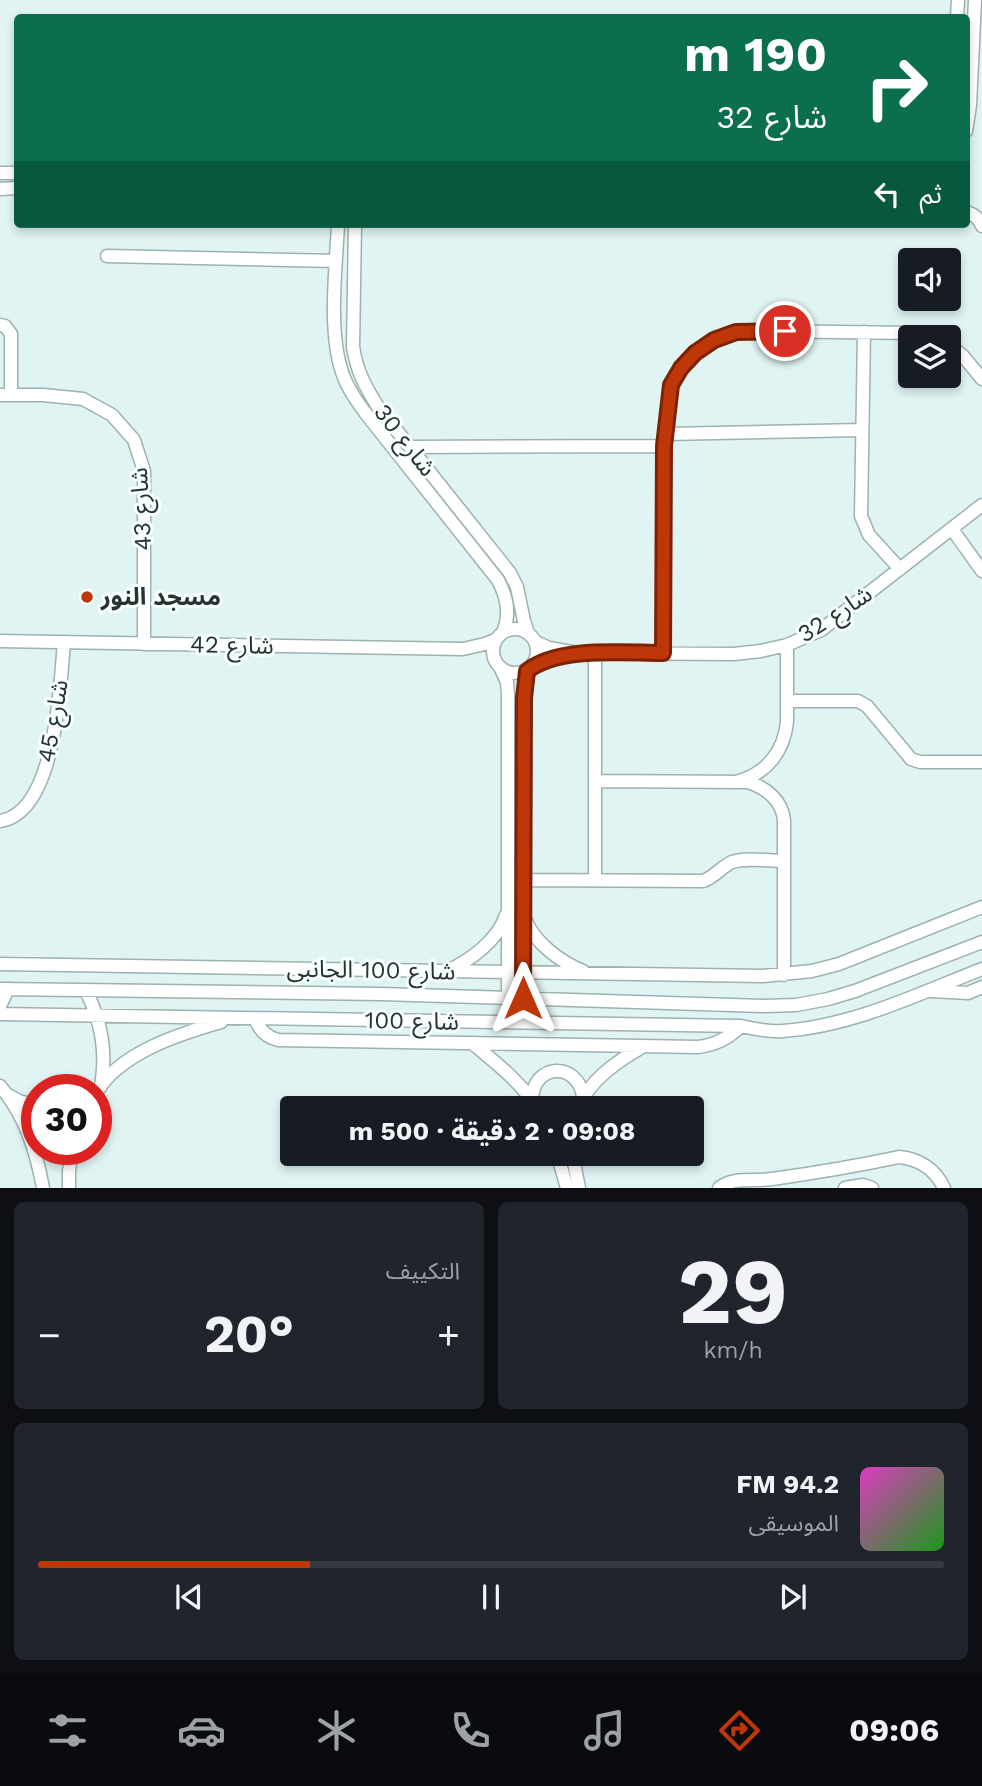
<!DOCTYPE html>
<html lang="ar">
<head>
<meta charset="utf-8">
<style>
	:root { --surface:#171b24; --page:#20242c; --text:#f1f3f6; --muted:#9ea1a6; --line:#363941; --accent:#bf3609 }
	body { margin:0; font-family:"Work Sans","Noto Sans Arabic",sans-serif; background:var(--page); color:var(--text); direction:rtl; height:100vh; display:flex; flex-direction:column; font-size:26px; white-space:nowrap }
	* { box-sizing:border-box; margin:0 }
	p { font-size:23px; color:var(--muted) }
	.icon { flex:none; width:38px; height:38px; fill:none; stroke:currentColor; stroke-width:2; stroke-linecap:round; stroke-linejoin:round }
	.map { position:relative; height:1188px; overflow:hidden; direction:ltr }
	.panel { display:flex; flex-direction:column; gap:14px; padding:14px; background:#0d0f14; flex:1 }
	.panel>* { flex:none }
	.banner { position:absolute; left:14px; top:14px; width:956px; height:214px; border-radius:7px; box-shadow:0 4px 10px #0003; direction:rtl; background:#0b6e4f; color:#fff; overflow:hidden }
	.controls { position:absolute; left:898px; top:248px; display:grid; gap:14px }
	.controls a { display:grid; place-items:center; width:63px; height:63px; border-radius:7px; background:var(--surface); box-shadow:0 4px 10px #0003; font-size:35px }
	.speed { position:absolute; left:21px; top:1074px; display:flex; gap:14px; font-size:35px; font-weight:700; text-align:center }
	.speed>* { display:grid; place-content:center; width:91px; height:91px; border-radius:50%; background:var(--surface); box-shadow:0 4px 10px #0003; line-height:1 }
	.speed .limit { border:10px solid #d22; background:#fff; color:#111 }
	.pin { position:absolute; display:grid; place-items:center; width:60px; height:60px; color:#fff; margin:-30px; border:4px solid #fff; border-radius:50%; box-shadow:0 2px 7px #0007 }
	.me { position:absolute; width:77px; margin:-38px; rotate:0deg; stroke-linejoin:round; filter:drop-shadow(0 0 5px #0008) }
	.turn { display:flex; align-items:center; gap:24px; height:147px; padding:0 28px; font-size:32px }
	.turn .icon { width:91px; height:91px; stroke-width:2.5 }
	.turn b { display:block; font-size:49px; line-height:60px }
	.then { display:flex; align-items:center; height:66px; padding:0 28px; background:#0003; gap:14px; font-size:26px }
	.big { font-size:52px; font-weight:700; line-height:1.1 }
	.panel .widget { flex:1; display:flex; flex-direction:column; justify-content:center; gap:10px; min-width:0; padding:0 24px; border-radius:10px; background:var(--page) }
	.panel .dial { align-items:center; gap:0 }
	.dial b { font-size:91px; line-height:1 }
	.song { display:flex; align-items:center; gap:21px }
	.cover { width:84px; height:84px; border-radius:10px; background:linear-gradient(135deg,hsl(310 70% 55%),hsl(120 70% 35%)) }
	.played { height:7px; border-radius:4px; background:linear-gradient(90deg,var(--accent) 30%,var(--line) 30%) }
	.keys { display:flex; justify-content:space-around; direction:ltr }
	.heat { display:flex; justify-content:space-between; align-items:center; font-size:38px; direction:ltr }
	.panel .tiles { flex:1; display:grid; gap:14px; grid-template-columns:1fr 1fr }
	.widget:last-child { grid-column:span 2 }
	.trip { position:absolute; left:280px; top:1096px; width:424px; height:70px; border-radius:7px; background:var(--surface); box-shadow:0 4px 10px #0003; font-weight:700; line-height:70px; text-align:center; direction:rtl }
	.tab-bar { display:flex; height:112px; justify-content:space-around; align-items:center; background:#090b0e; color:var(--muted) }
	.tab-bar .icon { width:49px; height:49px }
	.tab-bar .selected { color:var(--accent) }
	.tab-bar b { font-size:32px; color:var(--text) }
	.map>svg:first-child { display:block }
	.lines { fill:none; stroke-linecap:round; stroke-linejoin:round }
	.minor-casing { stroke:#9eb1b1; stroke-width:15 }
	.minor { stroke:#fff; stroke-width:12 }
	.route-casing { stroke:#7c2306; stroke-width:18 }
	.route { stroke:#bf3609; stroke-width:12 }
	.poi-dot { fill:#bf3609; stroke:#f7ffff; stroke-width:2.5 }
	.labels { text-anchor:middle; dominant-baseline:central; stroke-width:6; stroke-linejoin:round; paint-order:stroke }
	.street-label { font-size:24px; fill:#293131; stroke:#f7ffff }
	.poi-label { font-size:24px; font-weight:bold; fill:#293131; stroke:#f7ffff; text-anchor:start }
</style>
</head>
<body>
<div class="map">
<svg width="982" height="1188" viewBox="0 0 982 1188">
	<rect width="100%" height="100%" fill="#e0f4f4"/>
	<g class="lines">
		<g class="minor-casing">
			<path id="minor" d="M 957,18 L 958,0
				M 966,131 L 970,105 L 975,0
				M 0,173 L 18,173
				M 0,189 L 18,188
				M 966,212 C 974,214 979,218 982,226
				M 338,224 C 336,268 328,331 342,372 C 347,388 357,402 367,415 L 498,580 C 507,597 511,614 503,632
				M 355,224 L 353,347 C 357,372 365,386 378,407 L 510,573 L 517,587 L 524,621 L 528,633
				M 107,256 L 336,261
				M 0,325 L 5,326 L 11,334 L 11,395
				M 864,332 L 861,516 L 869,535 L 900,569
				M 948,344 L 963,356 L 982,379
				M 0,395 L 43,395 L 83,399 L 112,415 L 134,440 L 144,471 L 144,644
				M 666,434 L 862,430
				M 410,447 L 664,446
				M 952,529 L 982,571
				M493 651a22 22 0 1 1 44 0a22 22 0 1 1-44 0Z
				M 0,641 L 463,649 L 485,644 L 495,640
				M 536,642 L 549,648 L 577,653 L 734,654 L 761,651 L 787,645 L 821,630 L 982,505
				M 595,653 L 595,880
				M 663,653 L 664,446 L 672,385 L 681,367 L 695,353 L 714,340 L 736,332 L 759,331 L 911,333 L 925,334 L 937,338
				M 532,667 L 544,661 L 570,655
				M 501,669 L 507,682 L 508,696 L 508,997
				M 787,701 L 858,701 L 867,706 L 911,759 L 920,762 L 982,762
				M 595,781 L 748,782 C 767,788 782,801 784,820 L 784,975
				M 739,781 C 767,773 784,751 787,722 L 787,645
				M 0,821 C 56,813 60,686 64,642
				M 524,880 L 703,881 C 715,877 721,867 732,862 C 747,857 768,861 784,861
				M 525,919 C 534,942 560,962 583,971
				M 0,964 L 763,976 L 812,971 L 839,964 L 982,907
				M 447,971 C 471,960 498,940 506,915
				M 0,989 L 381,994 L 764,1006 L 796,1005 L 828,999 L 855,991 L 982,942
				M 86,991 C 102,1022 107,1052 101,1086
				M 931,991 L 968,993 L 982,987
				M 523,998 L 524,698 L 527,671
				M 0,1006 L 8,989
				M 0,1014 L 741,1026 C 754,1029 769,1032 783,1031 C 853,1026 918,994 982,969
				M 255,1018 C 259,1030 266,1037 278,1040 L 698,1047 C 715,1045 728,1039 741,1026
				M 472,1043 C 495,1062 521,1082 537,1108
				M 0,1086 C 25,1115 36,1150 43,1188
				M 96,1093 C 119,1053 179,1034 221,1022
				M 10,1096 L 19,1101 L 37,1106
				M 532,1100 C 533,1063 577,1061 583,1096
				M 578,1108 C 590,1080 616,1062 642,1047
				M 557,1153 L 567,1188
				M 572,1153 L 579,1188
				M 69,1188 L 69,1171 L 72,1150
				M 719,1188 C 735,1176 754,1182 772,1179 C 815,1173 857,1166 899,1157 C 919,1159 935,1169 944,1188
				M 845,1188 L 863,1185 L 872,1188"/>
		</g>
		<use href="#minor" class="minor"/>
	</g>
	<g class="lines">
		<g class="route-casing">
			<path id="route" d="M 523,998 L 524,698 L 527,671 C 559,646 623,653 663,653 L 664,446 L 671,385 L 681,368 L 695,353 L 714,340 L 736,332 L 785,331"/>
		</g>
		<use href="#route" class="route"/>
	</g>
	<circle class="poi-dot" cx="87" cy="597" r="7"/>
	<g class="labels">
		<g class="street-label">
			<text transform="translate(405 440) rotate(52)">شارع 30</text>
			<text transform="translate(141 509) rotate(-93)">شارع 43</text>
			<text transform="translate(835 614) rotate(-33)">شارع 32</text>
			<text transform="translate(232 645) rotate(1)">شارع 42</text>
			<text transform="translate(53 721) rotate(-80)">شارع 45</text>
			<text transform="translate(371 970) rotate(1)">شارع 100 الجانبى</text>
			<text transform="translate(412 1021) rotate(1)">شارع 100</text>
		</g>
		<g class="poi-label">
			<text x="101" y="597">مسجد النور</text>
		</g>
	</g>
</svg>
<div class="controls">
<a><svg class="icon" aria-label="sound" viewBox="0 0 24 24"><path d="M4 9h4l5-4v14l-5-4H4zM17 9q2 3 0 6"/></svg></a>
<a><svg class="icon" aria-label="layers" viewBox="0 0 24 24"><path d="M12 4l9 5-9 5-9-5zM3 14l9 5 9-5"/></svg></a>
</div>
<div class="speed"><div class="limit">30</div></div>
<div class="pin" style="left:785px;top:331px;background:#d93025"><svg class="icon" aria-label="arrive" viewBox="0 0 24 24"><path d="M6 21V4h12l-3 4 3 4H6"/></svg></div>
<svg class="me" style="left:523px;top:998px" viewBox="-20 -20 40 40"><path d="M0-17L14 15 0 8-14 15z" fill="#bf3609" stroke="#fff" stroke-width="4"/></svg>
<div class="trip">09:08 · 2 دقيقة · 500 m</div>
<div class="banner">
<div class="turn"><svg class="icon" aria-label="right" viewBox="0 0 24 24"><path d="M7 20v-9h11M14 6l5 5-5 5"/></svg><div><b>190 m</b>شارع 32</div></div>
<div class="then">ثم<svg class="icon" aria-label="left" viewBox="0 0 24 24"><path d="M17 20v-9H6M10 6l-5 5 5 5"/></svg></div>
</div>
</div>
<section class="panel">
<div class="tiles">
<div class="widget dial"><b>29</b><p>km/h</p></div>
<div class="widget"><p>التكييف</p>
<div class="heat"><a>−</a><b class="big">20°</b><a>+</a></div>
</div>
<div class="widget">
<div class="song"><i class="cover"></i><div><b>94.2 FM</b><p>الموسيقى</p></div></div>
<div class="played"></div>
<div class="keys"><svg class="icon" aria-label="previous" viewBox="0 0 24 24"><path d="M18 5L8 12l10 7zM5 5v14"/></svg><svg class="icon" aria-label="pause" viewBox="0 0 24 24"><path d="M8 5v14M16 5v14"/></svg><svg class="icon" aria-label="next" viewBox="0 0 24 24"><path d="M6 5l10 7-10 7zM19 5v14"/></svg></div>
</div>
</div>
</section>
<nav class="tab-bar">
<b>09:06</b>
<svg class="icon selected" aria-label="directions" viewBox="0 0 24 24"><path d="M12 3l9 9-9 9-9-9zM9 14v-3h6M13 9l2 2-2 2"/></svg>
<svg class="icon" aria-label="music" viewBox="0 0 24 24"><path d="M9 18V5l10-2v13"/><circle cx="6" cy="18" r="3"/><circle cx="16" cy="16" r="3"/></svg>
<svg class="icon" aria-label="phone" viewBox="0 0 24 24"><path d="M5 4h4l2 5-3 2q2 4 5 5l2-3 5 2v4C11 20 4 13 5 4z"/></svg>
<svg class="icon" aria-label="climate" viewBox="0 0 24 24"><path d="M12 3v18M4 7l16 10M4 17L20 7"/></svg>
<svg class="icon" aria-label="car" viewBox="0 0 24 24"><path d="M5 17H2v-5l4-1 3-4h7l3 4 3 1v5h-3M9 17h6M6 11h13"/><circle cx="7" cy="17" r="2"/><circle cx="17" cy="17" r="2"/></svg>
<svg class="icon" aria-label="filters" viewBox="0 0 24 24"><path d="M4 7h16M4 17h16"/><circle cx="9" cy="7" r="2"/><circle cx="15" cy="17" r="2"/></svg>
</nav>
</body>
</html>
